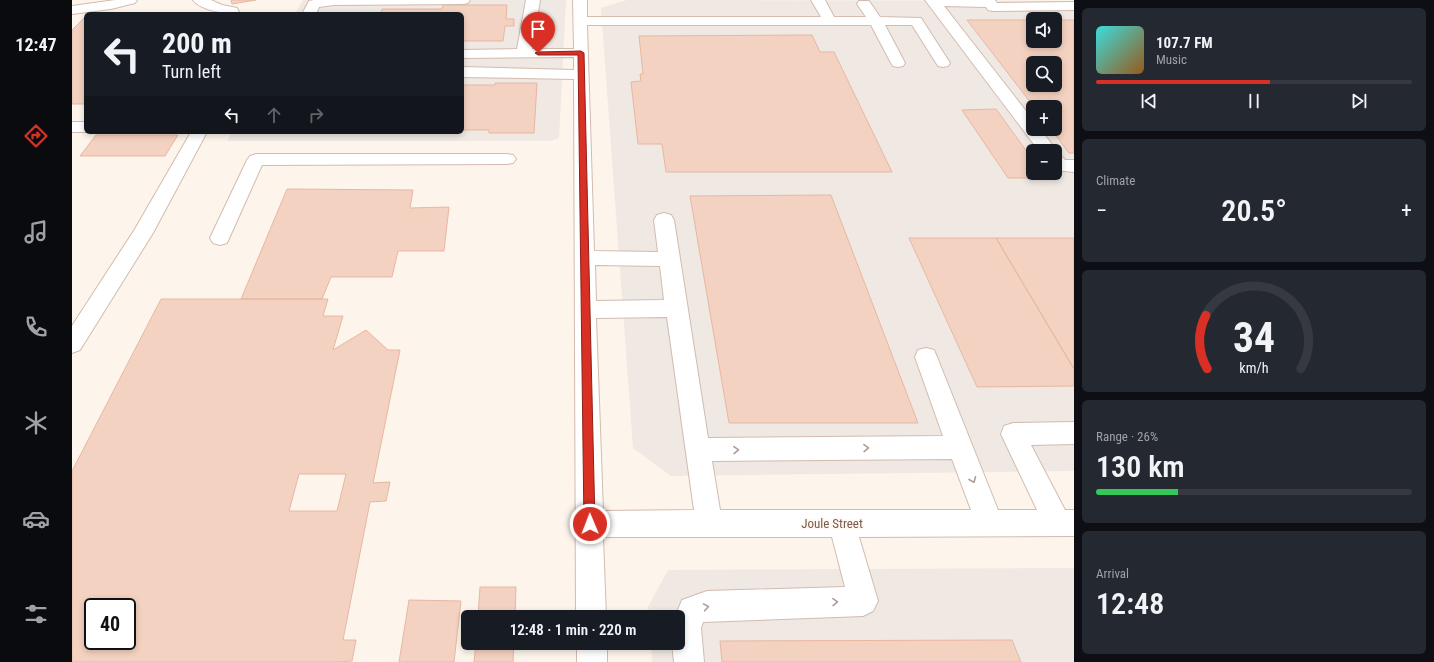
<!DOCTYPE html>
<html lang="en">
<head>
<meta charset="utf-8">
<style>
	:root { --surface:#171b24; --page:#242831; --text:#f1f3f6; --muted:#9ea1a6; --line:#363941; --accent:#d93025 }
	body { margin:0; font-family:"Roboto Condensed",sans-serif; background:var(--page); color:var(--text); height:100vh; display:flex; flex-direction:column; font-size:15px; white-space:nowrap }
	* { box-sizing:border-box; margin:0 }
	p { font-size:13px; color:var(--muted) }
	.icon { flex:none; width:22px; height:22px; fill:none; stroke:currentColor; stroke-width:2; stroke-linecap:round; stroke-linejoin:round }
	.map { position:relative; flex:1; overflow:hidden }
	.drawer { display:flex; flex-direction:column; gap:8px; padding:8px; background:#0d0f14; width:360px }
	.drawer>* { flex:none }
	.banner { position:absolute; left:12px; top:12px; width:380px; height:122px; border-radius:6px; box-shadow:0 2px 6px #0003; background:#171b24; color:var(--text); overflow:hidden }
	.fabs { position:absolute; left:954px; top:12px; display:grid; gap:8px }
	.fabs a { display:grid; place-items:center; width:36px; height:36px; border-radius:6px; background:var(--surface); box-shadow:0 2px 6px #0003; font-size:20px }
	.speed { position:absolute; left:12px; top:598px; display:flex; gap:8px; font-size:20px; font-weight:700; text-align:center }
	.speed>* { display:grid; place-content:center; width:52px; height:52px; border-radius:50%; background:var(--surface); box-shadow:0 2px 6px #0003; line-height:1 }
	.speed .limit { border:2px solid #111; border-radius:6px; background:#fff; color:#111 }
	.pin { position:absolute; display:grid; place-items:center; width:34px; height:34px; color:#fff; margin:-41px -17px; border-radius:50% 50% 50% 0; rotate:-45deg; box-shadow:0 0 4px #0007 }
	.pin .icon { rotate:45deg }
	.me { position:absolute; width:44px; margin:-22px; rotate:359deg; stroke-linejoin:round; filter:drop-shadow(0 0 3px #0008) }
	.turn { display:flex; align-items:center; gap:14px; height:84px; padding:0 12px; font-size:18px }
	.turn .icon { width:52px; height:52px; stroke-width:2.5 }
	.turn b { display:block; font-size:28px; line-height:34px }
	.lanes { display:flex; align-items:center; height:38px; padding:0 12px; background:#0003; justify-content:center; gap:20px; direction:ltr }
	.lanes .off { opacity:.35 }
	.big { font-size:30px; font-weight:600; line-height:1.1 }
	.drawer .widget { flex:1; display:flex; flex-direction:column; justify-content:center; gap:6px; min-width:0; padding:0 14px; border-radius:6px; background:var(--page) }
	.drawer .dial { align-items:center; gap:0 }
	.dial svg { height:104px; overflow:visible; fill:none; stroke:var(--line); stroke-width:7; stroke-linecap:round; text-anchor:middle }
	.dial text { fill:var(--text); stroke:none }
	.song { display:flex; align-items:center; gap:12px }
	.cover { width:48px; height:48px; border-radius:6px; background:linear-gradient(135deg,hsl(180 70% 55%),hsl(30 70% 35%)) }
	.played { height:4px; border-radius:2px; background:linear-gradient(90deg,var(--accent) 55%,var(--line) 55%) }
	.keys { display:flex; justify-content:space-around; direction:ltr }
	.heat { display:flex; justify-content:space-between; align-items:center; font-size:22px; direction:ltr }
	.charge { height:6px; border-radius:3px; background:linear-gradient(90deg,#34c759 26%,var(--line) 0) }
	.trip { position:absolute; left:389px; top:610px; width:224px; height:40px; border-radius:6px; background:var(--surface); box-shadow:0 2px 6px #0003; font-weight:600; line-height:40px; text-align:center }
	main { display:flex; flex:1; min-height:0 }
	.dock { display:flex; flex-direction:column; width:72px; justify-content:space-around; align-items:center; background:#090b0e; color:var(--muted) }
	.dock .icon { width:28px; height:28px }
	.dock .selected { color:var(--accent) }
	.dock b { font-size:18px; color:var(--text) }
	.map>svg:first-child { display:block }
	.industrial { fill:#efe8e3; fill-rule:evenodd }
	.building { fill:#f4d2c1; stroke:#e7b7a1; fill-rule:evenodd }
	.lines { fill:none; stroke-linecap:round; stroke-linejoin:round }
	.minor-casing { stroke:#d2bbaf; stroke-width:2 }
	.minor { fill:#fff; fill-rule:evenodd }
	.oneway { stroke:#b09b94 }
	.route { fill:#d93025; stroke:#8d1f18 }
	.labels { text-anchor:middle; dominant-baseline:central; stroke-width:4; stroke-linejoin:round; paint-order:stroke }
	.near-street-label { font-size:13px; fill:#7b594c; stroke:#fff9f3 }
</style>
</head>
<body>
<main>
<nav class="dock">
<b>12:47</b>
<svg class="icon selected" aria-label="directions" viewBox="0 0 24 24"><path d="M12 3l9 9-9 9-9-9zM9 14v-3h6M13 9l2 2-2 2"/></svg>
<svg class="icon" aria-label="music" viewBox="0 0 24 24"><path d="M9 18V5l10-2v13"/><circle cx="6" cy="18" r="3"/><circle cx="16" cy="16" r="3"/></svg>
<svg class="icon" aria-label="phone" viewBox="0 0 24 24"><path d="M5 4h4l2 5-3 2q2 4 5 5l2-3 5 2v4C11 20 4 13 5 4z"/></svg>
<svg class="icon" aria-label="climate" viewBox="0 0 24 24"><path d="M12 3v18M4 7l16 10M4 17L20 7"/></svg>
<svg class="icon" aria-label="car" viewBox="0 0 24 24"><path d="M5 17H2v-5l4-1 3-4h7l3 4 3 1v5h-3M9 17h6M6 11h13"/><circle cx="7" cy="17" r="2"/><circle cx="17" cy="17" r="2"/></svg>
<svg class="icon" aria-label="filters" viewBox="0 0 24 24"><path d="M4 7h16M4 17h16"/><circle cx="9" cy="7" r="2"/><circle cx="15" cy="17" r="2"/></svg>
</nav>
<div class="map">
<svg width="1002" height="662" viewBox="0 0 1002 662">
	<rect width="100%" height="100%" fill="#fdf5eb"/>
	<path class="industrial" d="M 231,0 L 494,0 L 487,138 L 479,141 L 155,141 L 160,132 L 390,132 L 390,14 L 223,14 Z
		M 555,0 L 1002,1 L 1002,471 L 599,476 L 561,448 L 529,8 ZM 961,19 L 983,19 L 983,41 L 961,41 ZM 961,63 L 983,63 L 983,85 L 961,85 ZM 961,107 L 983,107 L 983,129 L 961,129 ZM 961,151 L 983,151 L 983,173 L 961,173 Z
		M 1002,568 L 1002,662 L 580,662 L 579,643 L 606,643 L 606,617 L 577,617 L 576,607 L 596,570 Z"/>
	<path class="building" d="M 159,0 L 184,0 L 160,4 Z
		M 371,5 L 435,5 L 434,19 L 442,19 L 442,26 L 433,26 L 431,41 L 390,41 L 390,14 L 308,14 L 310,9 L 370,9 Z
		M 13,17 L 14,17 L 14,104 L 0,104 L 0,30 Z
		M 895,20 L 961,20 L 961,41 L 983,41 L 983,20 L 1002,20 L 1002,153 L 997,153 L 979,129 L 983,129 L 983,107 L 962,107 ZM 961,63 L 983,63 L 983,85 L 961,85 Z
		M 740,35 L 748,52 L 762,52 L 820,172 L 594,172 L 590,144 L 566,144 L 559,82 L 569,81 L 568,74 L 571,74 L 567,36 Z
		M 423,83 L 465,83 L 462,133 L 417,133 L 417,130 L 390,130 L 390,85 L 423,85 Z
		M 924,109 L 961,160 L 961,173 L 970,173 L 974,178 L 936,178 L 890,110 Z
		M 24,135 L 106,135 L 93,156 L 8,156 Z
		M 215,189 L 341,190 L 338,208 L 377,207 L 372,251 L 326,251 L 320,277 L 259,277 L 250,299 L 169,299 Z
		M 759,195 L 846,423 L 657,423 L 618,196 Z
		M 837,238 L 924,238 L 1002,369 L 1002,386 L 905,387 Z
		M 924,238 L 1002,238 L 1002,369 Z
		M 89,299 L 256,299 L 251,316 L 271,316 L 261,350 L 294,330 L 316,350 L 328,350 L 301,483 L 318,482 L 314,501 L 298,502 L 271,640 L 284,640 L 280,661 L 266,662 L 0,662 L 0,471 ZM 227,474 L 274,474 L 265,511 L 217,511 ZM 21,607 L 55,607 L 55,641 L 21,641 Z
		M 408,587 L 444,587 L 443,617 L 406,617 Z
		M 337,600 L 389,601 L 382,662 L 327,662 Z
		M 940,640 L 949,662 L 650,662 L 648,641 Z
		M 404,643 L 442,643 L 441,662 L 402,662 Z"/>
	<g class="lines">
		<g class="minor-casing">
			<path id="minor" d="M 43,0 L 65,0 L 63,3 L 39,9 L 0,14 L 0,6 Z
				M 121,0 L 139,0 L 150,5 L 165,8 L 168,14 C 155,14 129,11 121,0 Z
				M 242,0 L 398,0 L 396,3 L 391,4 L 262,5 L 247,7 L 244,14 L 230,14 L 237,1 Z
				M 454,0 L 468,0 L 460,49 L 502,49 L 501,0 L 515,0 L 515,17 L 749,17 L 739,0 L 753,0 L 762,17 L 794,17 L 785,4 L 787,1 L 797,1 L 808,17 L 849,18 L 878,63 L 876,66 L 871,67 L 866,66 L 840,25 L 813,25 L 833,63 L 831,66 L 826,67 L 821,66 L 819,63 L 799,25 L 515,25 L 522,251 L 586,252 L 582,220 L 585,215 L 592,213 L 599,215 L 602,220 L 636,438 L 871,436 L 843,357 L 846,350 L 854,348 L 862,350 L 865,357 L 926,510 L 965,510 L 929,434 L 932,426 L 941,423 L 1002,422 L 1002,444 L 959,445 L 993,510 L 1002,510 L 1002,536 L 787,537 L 806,601 L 801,611 L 791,616 L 631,622 L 629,628 L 632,662 L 602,662 L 600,643 L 606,643 L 606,617 L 603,617 L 610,600 L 635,591 L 773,587 L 760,537 L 531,537 L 534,617 L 504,617 L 502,79 L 390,77 L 390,67 L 502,70 L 502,57 L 390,58 L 390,50 L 445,49 ZM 523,265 L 588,266 L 592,300 L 524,301 ZM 595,317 L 622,510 L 531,511 L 524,318 ZM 880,459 L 899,510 L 648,510 L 640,461 Z
				M 853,0 L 923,0 L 925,3 L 1002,2 L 1002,10 L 921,11 L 916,10 L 914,7 L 872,6 L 961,120 L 961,129 L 968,129 L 985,151 L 983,153 L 983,151 L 967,151 Z
				M 0,122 L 14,122 L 14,132 L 0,132 Z
				M 119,132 L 135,132 L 81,233 L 8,350 L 0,353 L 0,326 L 63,229 Z
				M 184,154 L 435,154 L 441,155 L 444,159 L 441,163 L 435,164 L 190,165 L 155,243 L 148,245 L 141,243 L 138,238 L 175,160 L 178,156 Z
				M 983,154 L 989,156 L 993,160 L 1002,160 L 1002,172 L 983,170 Z
				M 505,643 L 535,643 L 535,662 L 505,662 Z"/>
		</g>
		<use href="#minor" class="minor"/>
	</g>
	<defs><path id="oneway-chevron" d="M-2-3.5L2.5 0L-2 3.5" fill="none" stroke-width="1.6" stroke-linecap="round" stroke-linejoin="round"/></defs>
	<g class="oneway">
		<use href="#oneway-chevron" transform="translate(794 448) rotate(-1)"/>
		<use href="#oneway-chevron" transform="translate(664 450) rotate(-1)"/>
		<use href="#oneway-chevron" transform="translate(901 480) rotate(68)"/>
		<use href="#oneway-chevron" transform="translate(763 602) rotate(-2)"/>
		<use href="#oneway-chevron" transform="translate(634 607) rotate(-10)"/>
	</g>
	<path class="route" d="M 509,51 L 512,53 L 523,524 L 522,528 L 518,529 L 514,528 L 512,524 L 506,55 L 466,55 L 463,53 L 466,52 Z"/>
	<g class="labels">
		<g class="near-street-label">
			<text x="760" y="523">Joule Street</text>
		</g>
	</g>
</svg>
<div class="fabs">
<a><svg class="icon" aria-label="sound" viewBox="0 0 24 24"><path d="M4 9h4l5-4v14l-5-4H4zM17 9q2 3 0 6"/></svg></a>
<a><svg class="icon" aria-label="search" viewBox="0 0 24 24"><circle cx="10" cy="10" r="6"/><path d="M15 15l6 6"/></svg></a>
<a>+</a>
<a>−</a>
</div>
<div class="speed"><div class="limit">40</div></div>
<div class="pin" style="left:466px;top:53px;background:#d93025"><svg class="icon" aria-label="arrive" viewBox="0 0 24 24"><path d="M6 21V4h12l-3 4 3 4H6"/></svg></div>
<svg class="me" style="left:518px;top:524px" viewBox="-20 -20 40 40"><circle r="17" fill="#d93025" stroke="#fff" stroke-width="3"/><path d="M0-11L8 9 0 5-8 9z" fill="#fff"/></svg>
<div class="trip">12:48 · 1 min · 220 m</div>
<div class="banner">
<div class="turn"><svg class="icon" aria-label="left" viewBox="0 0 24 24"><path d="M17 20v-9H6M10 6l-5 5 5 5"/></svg><div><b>200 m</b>Turn left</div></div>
<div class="lanes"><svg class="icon" aria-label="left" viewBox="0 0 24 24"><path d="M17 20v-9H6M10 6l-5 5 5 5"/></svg><svg class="icon off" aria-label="ahead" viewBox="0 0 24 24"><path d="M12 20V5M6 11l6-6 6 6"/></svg><svg class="icon off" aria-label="right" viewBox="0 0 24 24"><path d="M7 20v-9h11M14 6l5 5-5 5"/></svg></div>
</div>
</div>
<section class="drawer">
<div class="widget">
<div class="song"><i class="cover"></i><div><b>107.7 FM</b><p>Music</p></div></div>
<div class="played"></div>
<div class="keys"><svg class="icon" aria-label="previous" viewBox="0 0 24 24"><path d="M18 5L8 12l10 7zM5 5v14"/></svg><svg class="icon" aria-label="pause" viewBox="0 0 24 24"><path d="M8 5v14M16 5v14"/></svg><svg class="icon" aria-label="next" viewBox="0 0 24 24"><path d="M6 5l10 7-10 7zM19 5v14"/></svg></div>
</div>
<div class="widget"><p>Climate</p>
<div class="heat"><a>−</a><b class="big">20.5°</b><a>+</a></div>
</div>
<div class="widget dial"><svg viewBox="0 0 100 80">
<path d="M14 69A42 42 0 1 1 86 69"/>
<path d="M14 69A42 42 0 0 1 13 28" stroke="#d93025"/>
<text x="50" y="56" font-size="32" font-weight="700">34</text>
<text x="50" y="72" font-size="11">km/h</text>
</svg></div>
<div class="widget"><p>Range · 26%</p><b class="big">130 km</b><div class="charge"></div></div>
<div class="widget"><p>Arrival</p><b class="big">12:48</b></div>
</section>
</main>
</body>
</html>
